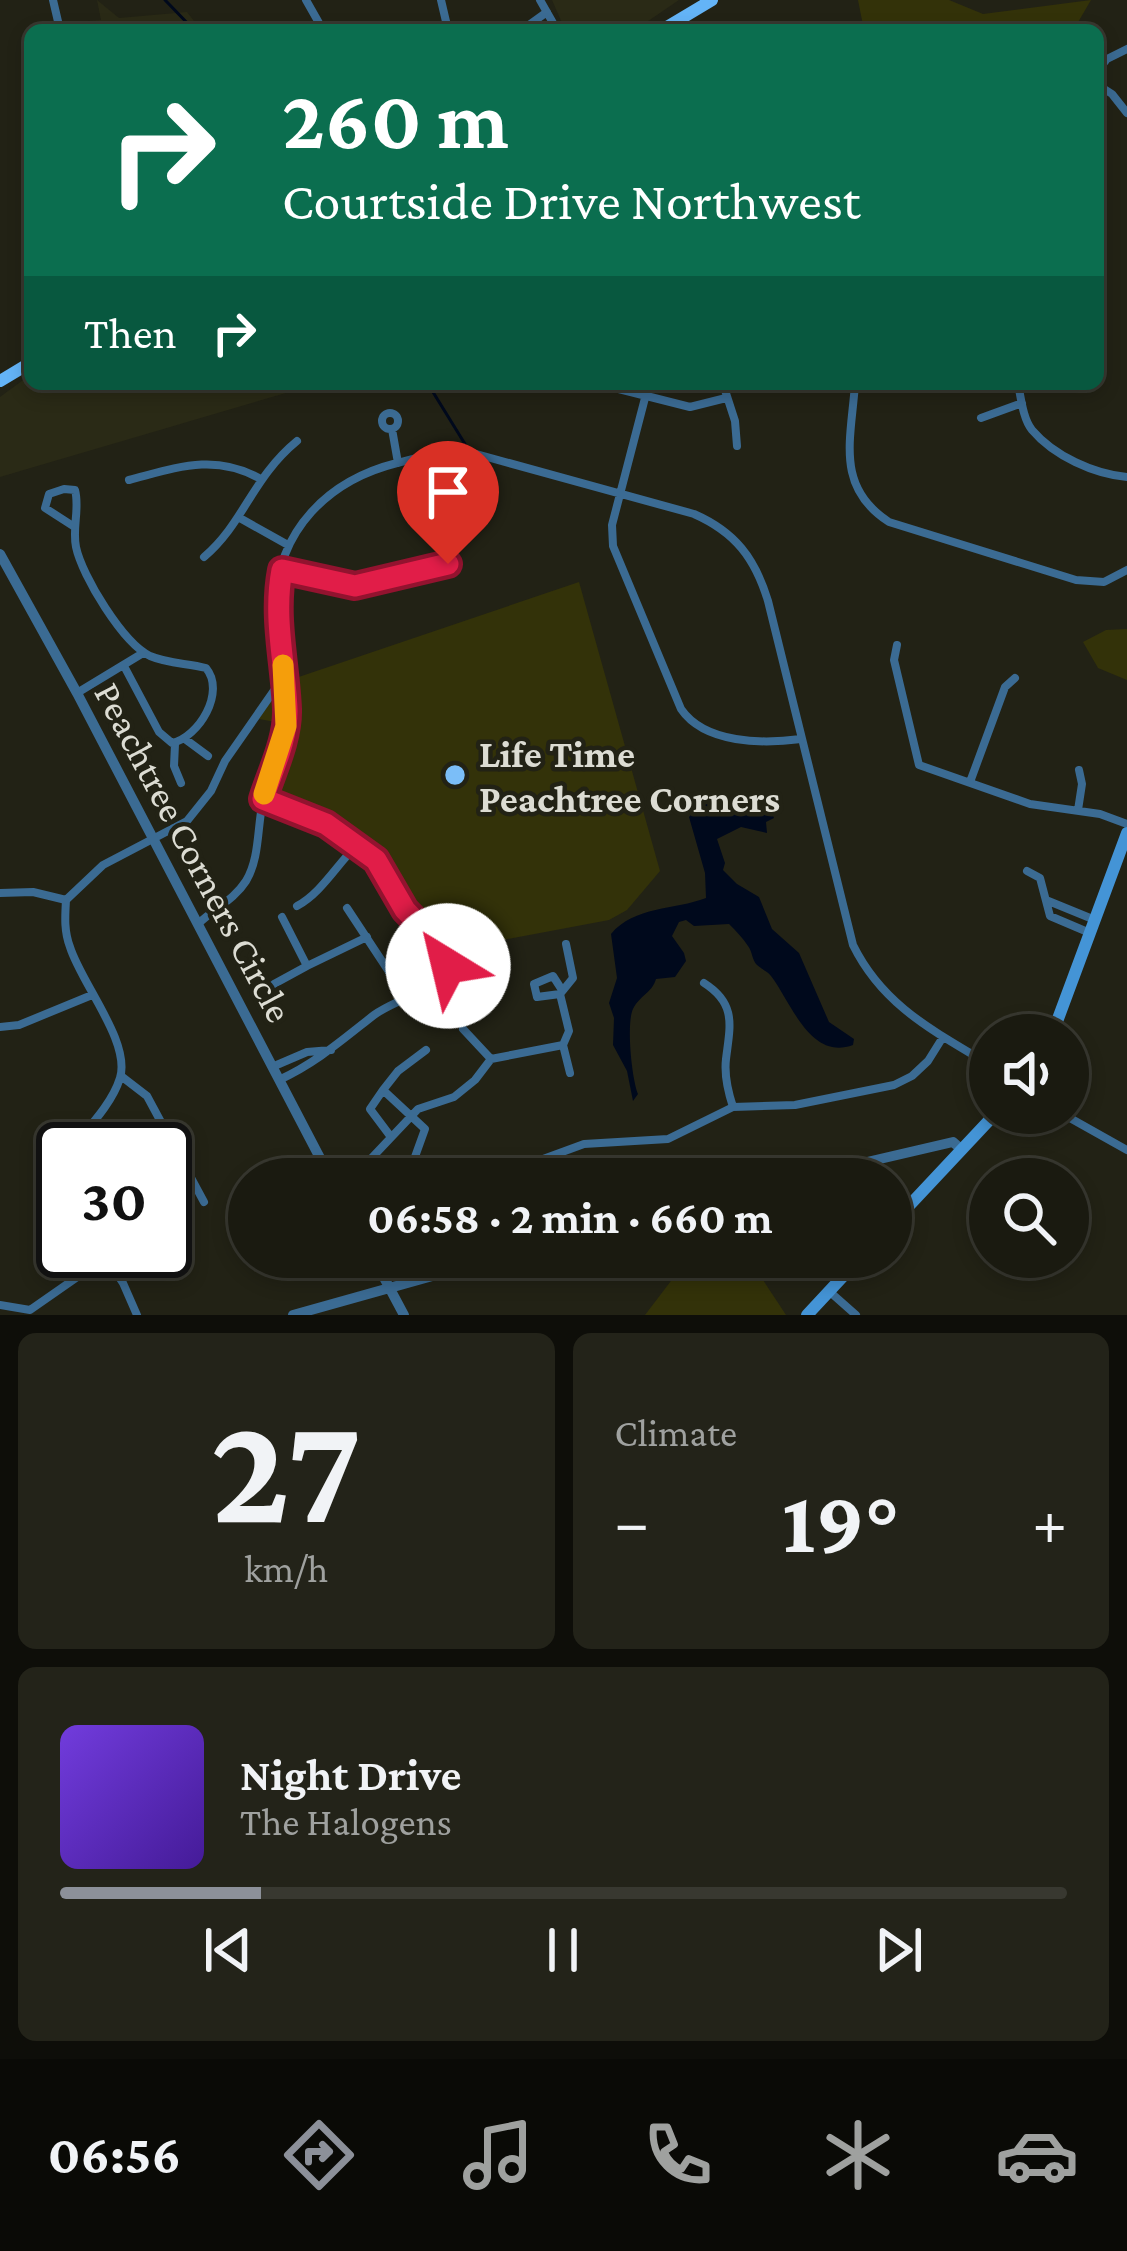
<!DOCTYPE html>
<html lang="en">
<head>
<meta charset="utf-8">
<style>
	:root { --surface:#1a1a10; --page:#232319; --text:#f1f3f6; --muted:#9fa19f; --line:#383830; --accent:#8c9099 }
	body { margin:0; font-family:"Crimson Pro",serif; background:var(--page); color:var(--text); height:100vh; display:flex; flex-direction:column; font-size:45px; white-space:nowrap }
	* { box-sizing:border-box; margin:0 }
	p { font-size:39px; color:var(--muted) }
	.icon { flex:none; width:66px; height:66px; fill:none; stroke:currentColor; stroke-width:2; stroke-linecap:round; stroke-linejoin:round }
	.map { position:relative; height:1315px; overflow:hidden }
	.side { display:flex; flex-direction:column; gap:18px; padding:18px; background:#0e0e09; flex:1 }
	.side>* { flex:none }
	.hud { position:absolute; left:24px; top:24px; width:1080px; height:366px; border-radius:18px; box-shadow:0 6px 18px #0003,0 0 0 3px var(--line); background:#0b6e4f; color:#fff; overflow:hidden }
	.tools { position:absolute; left:969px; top:1014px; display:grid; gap:24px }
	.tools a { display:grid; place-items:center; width:120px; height:120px; border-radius:50%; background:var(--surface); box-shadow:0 6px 18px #0003,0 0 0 3px var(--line); font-size:60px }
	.speed { position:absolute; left:36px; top:1122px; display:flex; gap:24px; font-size:60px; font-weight:700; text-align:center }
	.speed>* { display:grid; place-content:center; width:156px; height:156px; border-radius:50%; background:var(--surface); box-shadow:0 6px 18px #0003,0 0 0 3px var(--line); line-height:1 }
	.speed .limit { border:6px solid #111; border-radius:18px; background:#fff; color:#111 }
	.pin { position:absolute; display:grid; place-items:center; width:102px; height:102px; color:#fff; margin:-123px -51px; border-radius:50% 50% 50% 0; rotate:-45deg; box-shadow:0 0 12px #0007 }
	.pin .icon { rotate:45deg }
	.me { position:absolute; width:132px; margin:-66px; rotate:324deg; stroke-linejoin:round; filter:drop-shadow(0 0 9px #0008) }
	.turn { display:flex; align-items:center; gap:42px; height:252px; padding:0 60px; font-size:54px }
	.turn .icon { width:156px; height:156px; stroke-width:2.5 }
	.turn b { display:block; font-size:84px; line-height:102px }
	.then { display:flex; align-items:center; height:114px; padding:0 60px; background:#0003; gap:24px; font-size:45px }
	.big { font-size:90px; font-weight:700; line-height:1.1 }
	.side .tile { flex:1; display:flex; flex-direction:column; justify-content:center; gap:18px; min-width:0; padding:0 42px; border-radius:18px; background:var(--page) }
	.side .dial { align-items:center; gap:0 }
	.dial b { font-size:156px; line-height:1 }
	.song { display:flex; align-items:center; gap:36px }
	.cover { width:144px; height:144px; border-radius:18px; background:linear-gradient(135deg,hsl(260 70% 55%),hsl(260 70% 35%)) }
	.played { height:12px; border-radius:6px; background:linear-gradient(90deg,var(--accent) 20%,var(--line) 20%) }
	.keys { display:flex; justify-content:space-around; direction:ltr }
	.heat { display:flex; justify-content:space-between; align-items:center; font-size:66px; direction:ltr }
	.side .tiles { flex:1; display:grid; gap:18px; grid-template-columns:1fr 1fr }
	.tile:last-child { grid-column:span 2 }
	.trip { position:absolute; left:228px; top:1158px; width:684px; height:120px; border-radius:60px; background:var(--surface); box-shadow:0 6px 18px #0003,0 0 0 3px var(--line); font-weight:700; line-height:120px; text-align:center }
	.tabs { display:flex; height:192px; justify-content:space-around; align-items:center; background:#0a0a06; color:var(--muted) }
	.tabs .icon { width:84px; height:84px }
	.tabs .active { color:var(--accent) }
	.tabs b { font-size:54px; color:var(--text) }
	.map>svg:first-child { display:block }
	.built { fill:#2a2a16 }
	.green { fill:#333209 }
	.water { fill:#00091c }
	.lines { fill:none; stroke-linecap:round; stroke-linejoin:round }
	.stream { stroke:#00091c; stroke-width:3 }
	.minor { stroke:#3b6b93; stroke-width:8 }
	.tertiary { stroke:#3b6b93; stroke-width:10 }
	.secondary { stroke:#4494d6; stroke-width:12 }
	.primary { stroke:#64b4f7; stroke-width:12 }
	.route-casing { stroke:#92132f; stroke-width:30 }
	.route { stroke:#e11d48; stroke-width:21 }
	.slow { stroke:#f59e0b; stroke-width:21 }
	.poi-dot { fill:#7bbef8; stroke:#222215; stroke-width:4.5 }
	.labels { text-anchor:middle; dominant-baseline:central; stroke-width:9; stroke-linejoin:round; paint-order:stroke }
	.poi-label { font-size:39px; font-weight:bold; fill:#dcdcd3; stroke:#222215; text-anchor:start }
	.street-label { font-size:39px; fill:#dcdcd3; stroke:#222215 }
</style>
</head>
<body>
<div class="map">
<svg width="1127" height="1315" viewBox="0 0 1127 1315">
	<rect width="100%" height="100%" fill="#222215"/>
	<path class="built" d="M 97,0 L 119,18 L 187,12 L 201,30 L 65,30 L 63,23 L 101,20 Z
		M 552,0 L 679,0 L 635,30 L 565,30 Z
		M 30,375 L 30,384 L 313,385 L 0,477 L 0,397 Z"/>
	<path class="green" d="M 858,0 L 949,0 L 983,14 L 1091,0 L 1077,24 L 1021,30 L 864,30 Z
		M 579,582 L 660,871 L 627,910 L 609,920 L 449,950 L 378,864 L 332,828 L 273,807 L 281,723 L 259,719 L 281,683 Z
		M 1127,629 L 1127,680 L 1098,668 L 1083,642 L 1106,630 Z
		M 674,1257 L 761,1257 L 761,1277 L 786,1315 L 645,1315 L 677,1273 Z"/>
	<path class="water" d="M 719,799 L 743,801 L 753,814 L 772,813 L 774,818 L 766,822 L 767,833 L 741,827 L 717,839 L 725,863 L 723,870 L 737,884 L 759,897 L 772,929 L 799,953 L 829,1022 L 854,1039 L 853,1045 C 810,1061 791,1002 771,976 C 767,971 761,969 756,964 C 752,959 752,951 748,946 C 743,938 736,931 729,924 L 694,926 L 686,920 L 679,922 L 672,936 L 684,953 L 686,961 L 675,977 L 656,979 C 652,993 640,995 633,1009 C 626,1024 632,1080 638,1094 L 633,1101 L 627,1071 L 613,1045 L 614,1018 L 609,1003 L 617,978 L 611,934 C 634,906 675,910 706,898 L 705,873 L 689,817 L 701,804 Z"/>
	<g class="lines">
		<path class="stream" d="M 165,0 L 194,30
			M 428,384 L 465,444"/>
		<path class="minor" d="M 53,0 L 60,30
			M 306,0 L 323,30
			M 441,0 L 448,30
			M 540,0 L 557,30
			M 522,30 L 547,12
			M 1098,70 L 1107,59 L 1127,49
			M 1098,85 L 1112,94 L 1127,113
			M 599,384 L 690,407 L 726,398
			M 723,384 L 735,421 L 737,446
			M 855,384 C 851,440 835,487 889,522 L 1076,580 L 1104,582 L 1127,570
			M 1018,384 C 1021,398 1023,419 1032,430 C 1054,456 1094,474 1127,477
			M 645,398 L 612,525 L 613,546 L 681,709 C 705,744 763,744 801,739
			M382 421a8 8 0 1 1 16 0a8 8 0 1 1-16 0Z
			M 981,418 L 1022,403
			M 392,429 L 398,463
			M 129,480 C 176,468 213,453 259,478
			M 238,517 L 288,545
			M 73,526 L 45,508 L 49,494 L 64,489 L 75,490 C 80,508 72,528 76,547 C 82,576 123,643 150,656 C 169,664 187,663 206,668 C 226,692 199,737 172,743 L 159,732 L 124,666
			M 204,557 C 244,523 252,478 297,441
			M 282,570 L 355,586 L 448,564
			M 897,645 L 894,660 L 919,765 L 1030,804 L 1100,814 L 1127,824
			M 77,693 L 143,653
			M 185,739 L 208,756
			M 175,744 L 174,766 L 181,783
			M 970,782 L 1005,687 L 1015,678
			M 263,799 L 327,824 L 376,860 L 405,910 L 430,933 L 447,960 C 442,990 395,999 374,1015 C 342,1040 316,1063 279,1080
			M 1078,810 L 1082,784 L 1079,770
			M 1027,871 L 1040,878 L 1050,916 L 1090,933
			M 0,893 L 33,892 L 66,900
			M 1046,900 L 1095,920
			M 297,906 C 321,893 336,866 356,846
			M 347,908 L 407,999
			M 282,917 L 307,966 L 367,937
			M 198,924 C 213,909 234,900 246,881 C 260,858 257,827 263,801 C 269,774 282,749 286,722 C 291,683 275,642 276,604 C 277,530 329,480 397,463 C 421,457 443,450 469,452 L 694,514 C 735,532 755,558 768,601 L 853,945 C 883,1006 934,1031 990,1065
			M 704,983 C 737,1004 730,1026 726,1059 C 724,1076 728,1092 733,1107
			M 274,984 L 307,966
			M 560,994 L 537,997 L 534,984 L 553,976 L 562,990
			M 0,1027 L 19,1025 L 92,995
			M 463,1029 L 491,1059
			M 563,1045 L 570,1073
			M 272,1067 L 307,1052 L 331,1050
			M 121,1076 L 147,1096 L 204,1202
			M 383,1090 L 370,1109 L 391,1137
			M 1061,1113 L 1127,1150
			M 71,1149 C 88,1128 112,1104 120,1078 C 131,1042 81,983 70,947 C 64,931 65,917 66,900 L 103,865 L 187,821 L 211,791 L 225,761 L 282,679
			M 329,1174 L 372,1158
			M 338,1179 L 365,1165 L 418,1109 L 454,1097 L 475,1080 L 491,1059 L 563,1045 L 569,1031 L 560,994 L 573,978 L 566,944
			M 385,1179 L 393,1174 L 402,1179
			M 407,1179 L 425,1129 L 383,1090 L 398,1071 L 426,1050
			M 514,1179 L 524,1166 L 584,1144 L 668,1139 L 733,1107 L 795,1105 L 894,1085 L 912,1076 L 928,1061 L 943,1037
			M 63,1182 L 63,1187
			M 102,1251 L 123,1283 L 137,1315
			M 830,1292 L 856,1315
			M 0,1305 L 30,1310 L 106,1257"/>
		<path class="tertiary" d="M 0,554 L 77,693 L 331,1179
			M 794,1179 L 953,1142 L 962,1150
			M 373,1257 L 404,1315
			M 293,1315 L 500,1257"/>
		<path class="secondary" d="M 1052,1035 L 1127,833
			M 891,1225 L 996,1113
			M 807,1315 L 861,1257"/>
		<path class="primary" d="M 662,30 L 712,0
			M 0,381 L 30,363"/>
	</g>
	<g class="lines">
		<g class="route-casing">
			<path id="route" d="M 448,966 L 442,948 L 405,910 L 376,860 L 326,824 L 263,799 C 272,771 288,739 287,709 C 285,662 273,617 282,570 L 355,586 L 448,564"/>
		</g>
		<use href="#route" class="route"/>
		<path class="slow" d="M 264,794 L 286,726 L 283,665"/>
	</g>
	<circle class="poi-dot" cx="455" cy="775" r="12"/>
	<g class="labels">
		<g class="poi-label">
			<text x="479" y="753">Life Time<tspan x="479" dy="45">Peachtree Corners</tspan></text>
		</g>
		<g class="street-label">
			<text transform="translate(194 852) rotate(62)">Peachtree Corners Circle</text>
		</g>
	</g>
</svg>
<div class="tools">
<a><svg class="icon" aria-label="sound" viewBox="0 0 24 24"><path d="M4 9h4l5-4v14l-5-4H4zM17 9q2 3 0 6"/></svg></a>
<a><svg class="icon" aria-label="search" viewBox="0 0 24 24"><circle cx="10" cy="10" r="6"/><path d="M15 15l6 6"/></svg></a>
</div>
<div class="speed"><div class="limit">30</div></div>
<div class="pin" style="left:448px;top:564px;background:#d93025"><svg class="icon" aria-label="arrive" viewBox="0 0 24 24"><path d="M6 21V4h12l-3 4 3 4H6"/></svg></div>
<svg class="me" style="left:448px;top:966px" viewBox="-20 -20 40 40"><circle r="19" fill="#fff"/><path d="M0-13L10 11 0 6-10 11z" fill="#e11d48"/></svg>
<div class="trip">06:58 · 2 min · 660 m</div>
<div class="hud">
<div class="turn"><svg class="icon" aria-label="right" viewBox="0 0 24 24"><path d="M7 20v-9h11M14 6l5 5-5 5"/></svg><div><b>260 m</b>Courtside Drive Northwest</div></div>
<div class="then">Then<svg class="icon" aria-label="right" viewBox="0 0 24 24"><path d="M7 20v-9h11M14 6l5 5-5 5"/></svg></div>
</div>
</div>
<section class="side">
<div class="tiles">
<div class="tile dial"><b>27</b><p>km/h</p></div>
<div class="tile"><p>Climate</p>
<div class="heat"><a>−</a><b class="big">19°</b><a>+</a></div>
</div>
<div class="tile">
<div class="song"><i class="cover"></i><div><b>Night Drive</b><p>The Halogens</p></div></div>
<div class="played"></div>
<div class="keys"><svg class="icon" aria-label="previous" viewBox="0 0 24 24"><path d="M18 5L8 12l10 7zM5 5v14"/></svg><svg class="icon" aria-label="pause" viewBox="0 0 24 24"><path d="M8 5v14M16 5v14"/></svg><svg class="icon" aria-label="next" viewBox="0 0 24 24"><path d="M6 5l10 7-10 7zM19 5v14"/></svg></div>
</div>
</div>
</section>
<nav class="tabs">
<b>06:56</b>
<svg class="icon active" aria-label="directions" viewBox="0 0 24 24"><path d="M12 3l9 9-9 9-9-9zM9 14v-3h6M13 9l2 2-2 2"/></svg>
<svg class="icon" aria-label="music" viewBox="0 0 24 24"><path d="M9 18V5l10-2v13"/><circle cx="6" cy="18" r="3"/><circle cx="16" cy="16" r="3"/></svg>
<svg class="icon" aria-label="phone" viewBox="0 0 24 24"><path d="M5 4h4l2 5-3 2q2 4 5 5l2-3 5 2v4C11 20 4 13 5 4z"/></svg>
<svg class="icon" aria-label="climate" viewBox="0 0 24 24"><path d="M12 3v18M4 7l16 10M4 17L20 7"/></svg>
<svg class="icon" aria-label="car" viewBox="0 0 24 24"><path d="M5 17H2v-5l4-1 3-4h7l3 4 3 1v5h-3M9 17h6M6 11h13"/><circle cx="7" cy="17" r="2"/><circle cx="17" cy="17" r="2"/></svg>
</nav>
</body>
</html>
